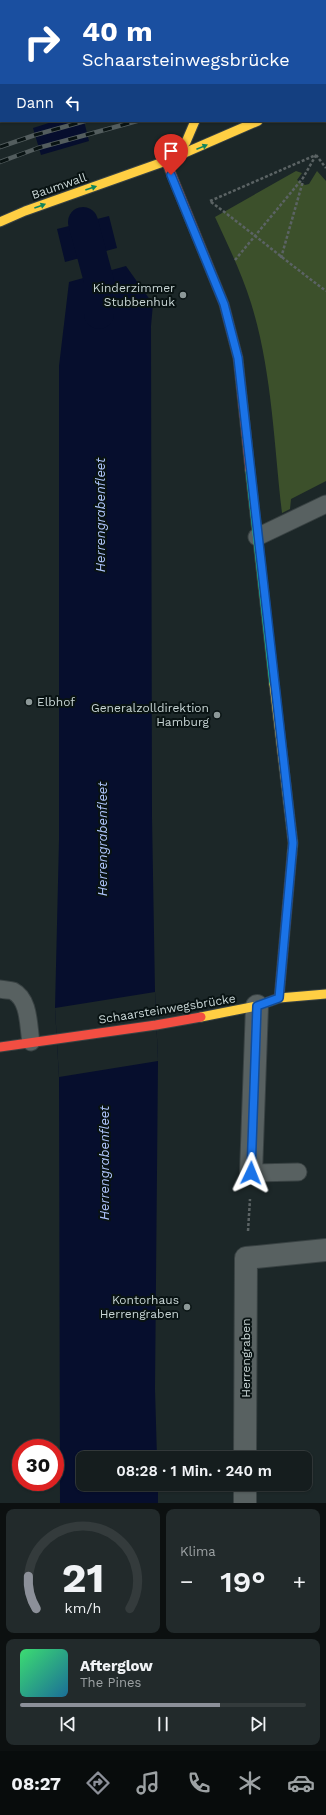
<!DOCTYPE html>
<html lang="de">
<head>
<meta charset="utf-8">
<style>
	:root { --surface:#151d1e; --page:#222a2b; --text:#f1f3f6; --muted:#9da2a4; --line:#343b3c; --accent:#8c9099 }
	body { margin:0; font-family:"Work Sans",sans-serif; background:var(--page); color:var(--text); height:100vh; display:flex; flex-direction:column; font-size:15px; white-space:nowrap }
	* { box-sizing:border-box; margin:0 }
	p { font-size:13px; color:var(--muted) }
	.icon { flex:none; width:22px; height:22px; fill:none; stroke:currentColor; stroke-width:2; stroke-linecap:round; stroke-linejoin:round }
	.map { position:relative; height:1503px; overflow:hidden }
	.details { display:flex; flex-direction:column; gap:6px; padding:6px; background:#0c1010; flex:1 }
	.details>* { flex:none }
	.banner { position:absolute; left:0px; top:0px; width:326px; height:122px; box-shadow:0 1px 3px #0004,0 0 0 1px var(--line); background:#1a4fa0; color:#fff; overflow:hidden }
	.speed { position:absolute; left:12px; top:1439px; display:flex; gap:8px; font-size:20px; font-weight:700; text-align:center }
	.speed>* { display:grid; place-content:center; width:52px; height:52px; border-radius:50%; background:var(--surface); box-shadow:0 1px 3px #0004,0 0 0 1px var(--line); line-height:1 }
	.speed .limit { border:6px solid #d22; background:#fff; color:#111 }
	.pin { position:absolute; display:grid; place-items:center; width:34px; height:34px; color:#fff; margin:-41px -17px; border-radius:50% 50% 50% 0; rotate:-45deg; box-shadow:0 0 4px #0007 }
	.pin .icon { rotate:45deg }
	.me { position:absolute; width:44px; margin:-22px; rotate:2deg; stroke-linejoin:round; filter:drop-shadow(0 0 3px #0008) }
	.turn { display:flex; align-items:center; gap:14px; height:84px; padding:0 16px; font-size:18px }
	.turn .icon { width:52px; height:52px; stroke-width:2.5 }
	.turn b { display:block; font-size:28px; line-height:34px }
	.then { display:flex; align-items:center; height:38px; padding:0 16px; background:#0003; gap:8px; font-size:15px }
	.big { font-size:30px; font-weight:600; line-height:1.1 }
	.details .widget { flex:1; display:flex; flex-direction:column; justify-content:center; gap:6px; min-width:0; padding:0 14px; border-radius:8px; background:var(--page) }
	.details .dial { align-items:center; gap:0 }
	.dial svg { height:104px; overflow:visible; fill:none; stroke:var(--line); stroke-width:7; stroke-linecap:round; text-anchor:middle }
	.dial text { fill:var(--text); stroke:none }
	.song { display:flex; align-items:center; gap:12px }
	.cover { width:48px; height:48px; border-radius:6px; background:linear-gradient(135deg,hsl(140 70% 55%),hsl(200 70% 35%)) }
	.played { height:4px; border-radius:2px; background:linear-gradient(90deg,var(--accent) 70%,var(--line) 70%) }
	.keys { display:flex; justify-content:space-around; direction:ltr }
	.heat { display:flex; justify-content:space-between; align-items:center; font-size:22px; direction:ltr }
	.details .tiles { flex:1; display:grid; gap:6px; grid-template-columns:1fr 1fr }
	.widget:last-child { grid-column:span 2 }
	.trip { position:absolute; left:76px; top:1451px; width:236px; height:40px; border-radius:8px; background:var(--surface); box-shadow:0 1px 3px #0004,0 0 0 1px var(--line); font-weight:600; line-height:40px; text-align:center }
	.dock { display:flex; height:64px; justify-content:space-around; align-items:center; background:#080c0c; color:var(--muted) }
	.dock .icon { width:28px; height:28px }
	.dock .selected { color:var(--accent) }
	.dock b { font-size:18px; color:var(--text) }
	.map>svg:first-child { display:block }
	.green { fill:#3c502b }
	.water { fill:#060e2d }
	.pier { fill:#1c2728 }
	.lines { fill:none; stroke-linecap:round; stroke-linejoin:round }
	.canal { stroke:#060e2d; stroke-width:30 }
	.lane-casing { stroke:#394243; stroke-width:19 }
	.street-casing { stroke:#394243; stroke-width:24 }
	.fast-casing { stroke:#394243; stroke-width:11 }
	.slow-casing { stroke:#394243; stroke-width:11 }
	.jam-casing { stroke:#394243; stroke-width:11 }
	.path { stroke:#5b6364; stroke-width:2.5; stroke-dasharray:3 2; stroke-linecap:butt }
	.lane { stroke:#586161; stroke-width:17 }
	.street { stroke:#586161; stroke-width:22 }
	.fast { stroke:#16e098; stroke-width:9 }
	.slow { stroke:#ffcf43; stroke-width:9 }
	.jam { stroke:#f24e42; stroke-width:9 }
	.rail-casing { stroke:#535d5e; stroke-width:4.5 }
	.rail { stroke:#091313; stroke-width:3; stroke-dasharray:9; stroke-linecap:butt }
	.oneway { fill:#10845c }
	.route-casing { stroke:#114b97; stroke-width:10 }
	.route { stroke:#1a73e8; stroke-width:7 }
	.poi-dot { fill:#8c9898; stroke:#091313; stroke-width:1.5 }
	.labels { text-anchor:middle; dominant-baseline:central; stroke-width:4; stroke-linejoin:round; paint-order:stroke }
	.street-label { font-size:12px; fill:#c8d5d5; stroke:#091313 }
	.poi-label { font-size:12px; fill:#c8d5d5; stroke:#091313; text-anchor:end }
	.water-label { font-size:13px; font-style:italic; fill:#aec4fa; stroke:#091313 }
</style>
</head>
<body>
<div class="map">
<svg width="326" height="1503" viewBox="0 0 326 1503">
	<rect width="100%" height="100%" fill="#1c2728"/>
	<path class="green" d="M 296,171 L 302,173 L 297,180 L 305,185 L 309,184 L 317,171 L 326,181 L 326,481 L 291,499 L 290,509 L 282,513 C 274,445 272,370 251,303 C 242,274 228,245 215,217 Z"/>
	<path class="water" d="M 55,121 L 84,121 L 89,141 L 41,155 L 33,128 Z
		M 109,216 L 117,248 L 65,262 L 57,229 Z
		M 126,266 L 153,304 L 151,326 L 152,817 L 155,992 L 158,1061 L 155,1389 L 157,1458 L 83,1458 L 83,1484 L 158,1484 L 158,1503 L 60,1503 L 59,1077 L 55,1008 L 59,840 L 59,366 L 69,282 Z"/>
	<path class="pier" d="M 155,992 L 158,1061 L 59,1077 L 55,1008 Z"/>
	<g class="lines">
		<path class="canal" d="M 83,222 L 99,281 L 99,314"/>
		<g class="lane-casing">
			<path id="lane" d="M 257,537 L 326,504
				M 0,989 C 4,990 10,990 13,991 C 30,1000 28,1026 31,1042
				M 251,1173 L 298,1172"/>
		</g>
		<g class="street-casing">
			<path id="street" d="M 251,1173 L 257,1006
				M 245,1458 L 246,1258 L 326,1250
				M 245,1503 L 245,1484"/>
		</g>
		<g class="fast-casing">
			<path id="fast" d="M 0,86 L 1,85
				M 250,470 L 274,684"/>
		</g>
		<g class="slow-casing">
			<path id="slow" d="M 170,158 L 186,142 L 195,121
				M 0,222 L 25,211 L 166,161 L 258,121
				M 274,684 L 293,843 L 292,854
				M 201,1017 L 257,1006 L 279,998 L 326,994"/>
		</g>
		<g class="jam-casing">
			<path id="jam" d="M 236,1 L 238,0
				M 325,87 L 326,86
				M 166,161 L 224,304 L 238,358 L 250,470
				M 279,998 L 292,854
				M 0,1047 L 156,1025 L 201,1017"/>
		</g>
		<path class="path" d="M 275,0 L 276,1
			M 325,37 L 326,37
			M 0,121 L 1,120
			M 316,155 L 326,168
			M 210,201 L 316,155
			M 211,202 C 250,231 287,262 326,291
			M 281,258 L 303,181
			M 235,260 L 303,178 L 316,155
			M 248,1231 L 250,1199"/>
		<use href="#lane" class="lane"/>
		<use href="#street" class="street"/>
		<use href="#fast" class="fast"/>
		<use href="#slow" class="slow"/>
		<use href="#jam" class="jam"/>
		<g class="rail-casing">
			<path id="rail" d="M 325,29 L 326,29
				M 325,47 L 326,46
				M 0,147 L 35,135 L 85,121
				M 0,162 L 38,148 L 137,121"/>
		</g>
		<use href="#rail" class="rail"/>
	</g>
	<defs><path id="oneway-solid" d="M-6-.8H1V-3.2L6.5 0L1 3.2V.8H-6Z"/></defs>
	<g class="oneway">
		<use href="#oneway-solid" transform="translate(202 147) rotate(-22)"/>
		<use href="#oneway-solid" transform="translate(91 188) rotate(-19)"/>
		<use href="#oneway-solid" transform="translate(40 206) rotate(-20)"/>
	</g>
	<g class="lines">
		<g class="route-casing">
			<path id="route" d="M 171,175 L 224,304 L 238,358 L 293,843 L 279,998 L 257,1006 L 251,1173"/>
		</g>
		<use href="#route" class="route"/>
	</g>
	<g class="poi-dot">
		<circle cx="183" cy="295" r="4"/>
		<circle cx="29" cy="702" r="4"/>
		<circle cx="217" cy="715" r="4"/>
		<circle cx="187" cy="1307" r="4"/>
	</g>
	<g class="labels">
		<g class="street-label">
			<text transform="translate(59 186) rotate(-19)">Baumwall</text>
			<text transform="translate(167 1009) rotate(-9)">Schaarsteinwegsbrücke</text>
			<text transform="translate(246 1358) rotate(-90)">Herrengraben</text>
		</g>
		<g class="poi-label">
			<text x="175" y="288">Kinderzimmer<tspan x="175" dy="14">Stubbenhuk</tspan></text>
			<text x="37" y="702" text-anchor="start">Elbhof</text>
			<text x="209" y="708">Generalzolldirektion<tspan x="209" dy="14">Hamburg</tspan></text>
			<text x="179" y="1300">Kontorhaus<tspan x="179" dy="14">Herrengraben</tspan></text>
		</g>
		<g class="water-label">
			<text transform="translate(100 515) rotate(-90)">Herrengrabenfleet</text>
			<text transform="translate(102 839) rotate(-90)">Herrengrabenfleet</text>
			<text transform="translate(104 1163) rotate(-90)">Herrengrabenfleet</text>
		</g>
	</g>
</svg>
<div class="speed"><div class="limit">30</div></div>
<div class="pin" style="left:171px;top:175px;background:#d93025"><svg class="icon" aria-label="arrive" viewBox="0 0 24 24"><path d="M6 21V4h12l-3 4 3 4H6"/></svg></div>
<svg class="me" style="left:251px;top:1173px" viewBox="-20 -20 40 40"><path d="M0-17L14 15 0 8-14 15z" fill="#1a73e8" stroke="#fff" stroke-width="4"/></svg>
<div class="trip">08:28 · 1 Min. · 240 m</div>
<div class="banner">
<div class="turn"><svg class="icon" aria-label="right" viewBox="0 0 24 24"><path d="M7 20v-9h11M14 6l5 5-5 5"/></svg><div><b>40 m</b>Schaarsteinwegsbrücke</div></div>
<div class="then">Dann<svg class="icon" aria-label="left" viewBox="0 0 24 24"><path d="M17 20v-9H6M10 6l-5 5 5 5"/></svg></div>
</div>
</div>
<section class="details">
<div class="tiles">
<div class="widget dial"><svg viewBox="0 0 100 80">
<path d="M14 69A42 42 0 1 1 86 69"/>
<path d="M14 69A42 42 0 0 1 8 44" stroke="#8c9099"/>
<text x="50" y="56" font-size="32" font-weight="700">21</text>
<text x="50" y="72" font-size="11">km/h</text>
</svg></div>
<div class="widget"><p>Klima</p>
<div class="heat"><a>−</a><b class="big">19°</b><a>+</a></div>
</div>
<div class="widget">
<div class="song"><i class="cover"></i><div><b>Afterglow</b><p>The Pines</p></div></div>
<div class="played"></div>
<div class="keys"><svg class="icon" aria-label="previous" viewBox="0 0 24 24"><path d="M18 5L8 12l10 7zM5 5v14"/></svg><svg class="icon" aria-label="pause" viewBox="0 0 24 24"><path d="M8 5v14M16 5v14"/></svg><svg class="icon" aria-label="next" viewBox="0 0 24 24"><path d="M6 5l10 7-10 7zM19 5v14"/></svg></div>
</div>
</div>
</section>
<nav class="dock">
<b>08:27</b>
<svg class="icon selected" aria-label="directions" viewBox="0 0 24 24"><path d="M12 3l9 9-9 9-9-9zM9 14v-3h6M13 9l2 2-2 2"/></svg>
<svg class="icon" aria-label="music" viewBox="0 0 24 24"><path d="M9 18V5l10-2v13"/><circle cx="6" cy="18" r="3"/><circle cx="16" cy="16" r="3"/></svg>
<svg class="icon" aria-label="phone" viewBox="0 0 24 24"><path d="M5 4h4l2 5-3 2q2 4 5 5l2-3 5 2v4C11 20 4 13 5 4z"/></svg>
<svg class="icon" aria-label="climate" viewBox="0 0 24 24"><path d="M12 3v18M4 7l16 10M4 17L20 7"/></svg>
<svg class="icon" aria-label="car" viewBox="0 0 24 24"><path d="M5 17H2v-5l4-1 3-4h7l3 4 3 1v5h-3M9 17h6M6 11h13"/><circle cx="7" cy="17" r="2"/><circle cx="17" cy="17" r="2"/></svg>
</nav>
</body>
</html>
